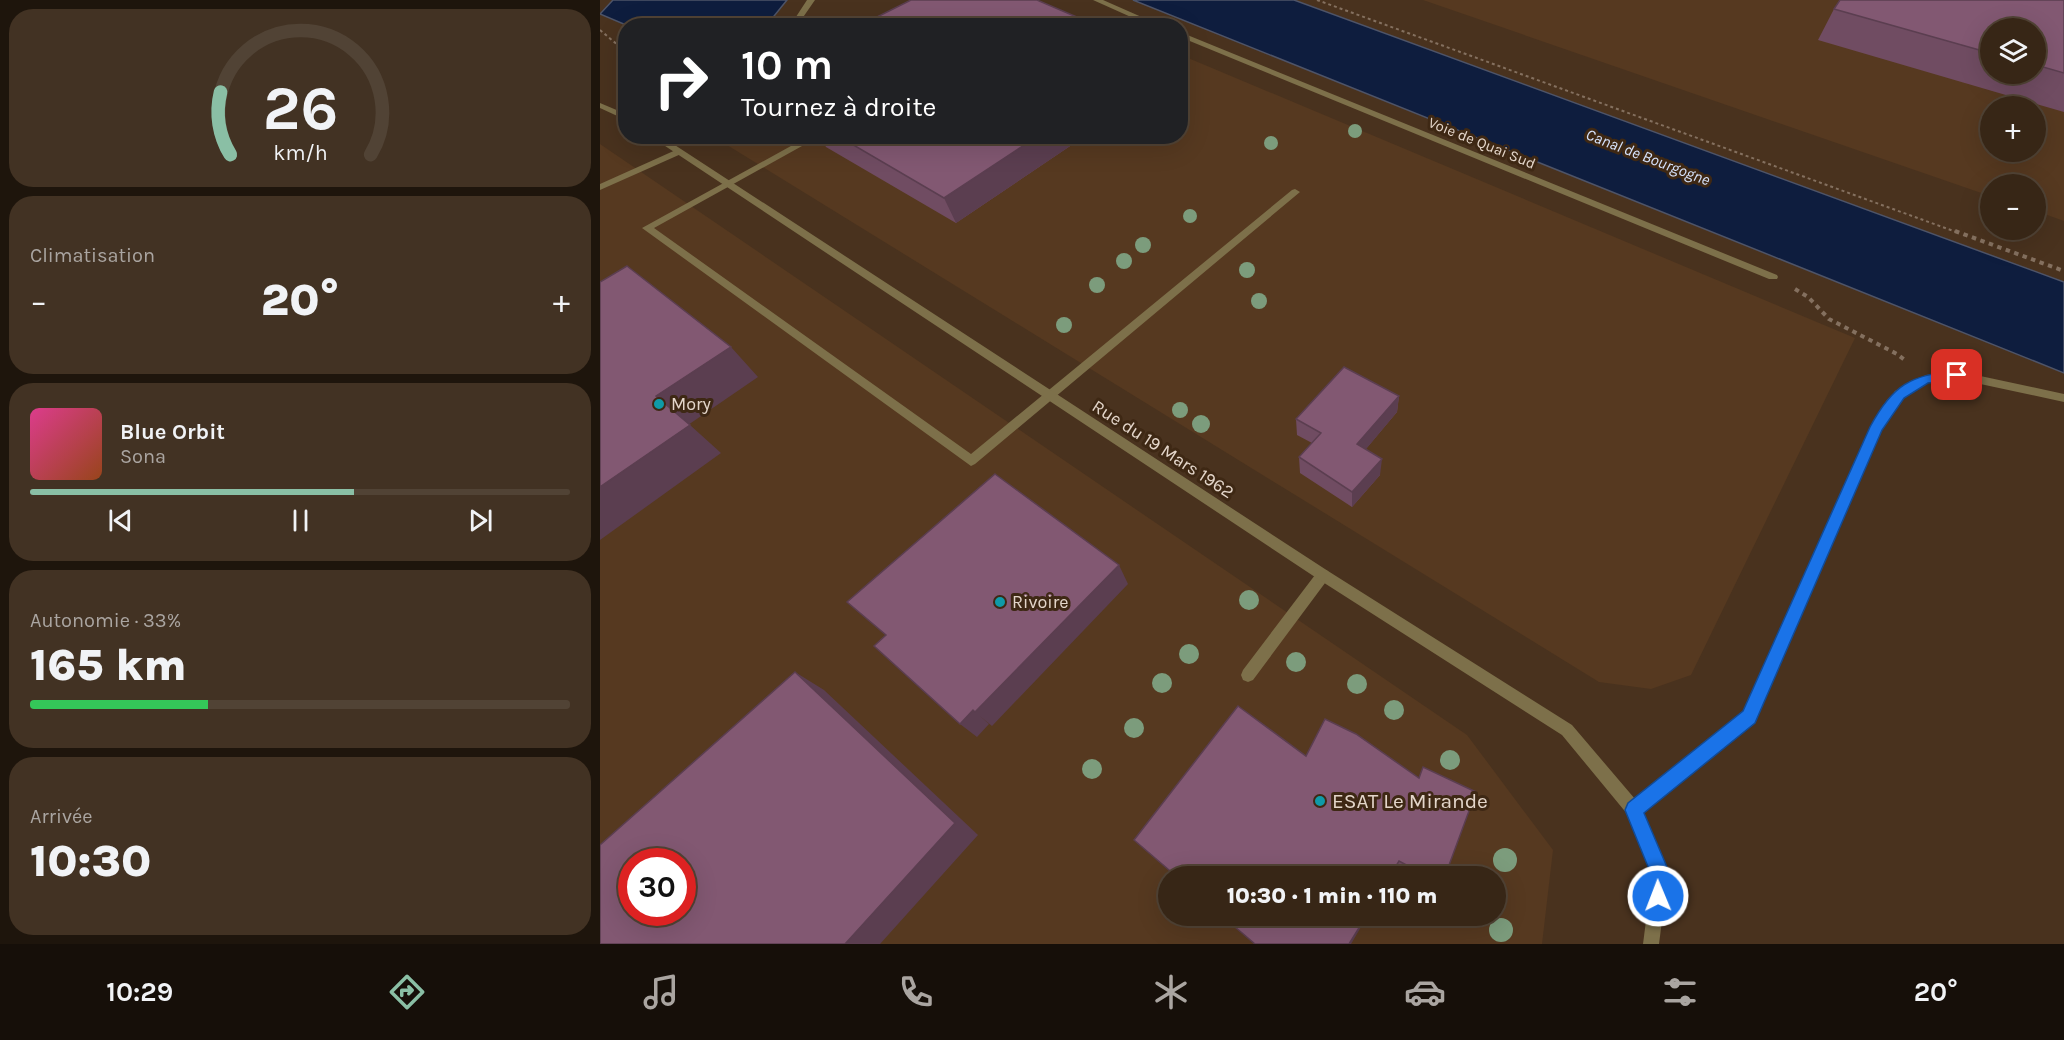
<!DOCTYPE html>
<html lang="fr">
<head>
<meta charset="utf-8">
<style>
	:root { --surface:#372616; --page:#423223; --text:#f1f3f6; --muted:#aaa5a1; --line:#514335; --accent:#8abfa5 }
	body { margin:0; font-family:Karla,sans-serif; background:var(--page); color:var(--text); height:100vh; display:flex; flex-direction:column; font-size:22px; white-space:nowrap }
	* { box-sizing:border-box; margin:0 }
	p { font-size:20px; color:var(--muted) }
	.icon { flex:none; width:33px; height:33px; fill:none; stroke:currentColor; stroke-width:2; stroke-linecap:round; stroke-linejoin:round }
	.map { position:relative; flex:1; overflow:hidden }
	.side { display:flex; flex-direction:column; gap:9px; padding:9px; background:#1e150c; width:600px }
	.side>* { flex:none }
	.guide { position:absolute; left:18px; top:18px; width:570px; height:126px; border-radius:24px; box-shadow:0 6px 24px #0002,0 0 0 2px var(--line); background:#202124; color:#fff; overflow:hidden }
	.buttons { position:absolute; left:1380px; top:18px; display:grid; gap:12px }
	.buttons a { display:grid; place-items:center; width:66px; height:66px; border-radius:50%; background:var(--surface); box-shadow:0 6px 24px #0002,0 0 0 2px var(--line); font-size:30px }
	.speed { position:absolute; left:18px; top:848px; display:flex; gap:12px; font-size:30px; font-weight:700; text-align:center }
	.speed>* { display:grid; place-content:center; width:78px; height:78px; border-radius:50%; background:var(--surface); box-shadow:0 6px 24px #0002,0 0 0 2px var(--line); line-height:1 }
	.speed .limit { border:9px solid #d22; background:#fff; color:#111 }
	.pin { position:absolute; display:grid; place-items:center; width:51px; height:51px; color:#fff; margin:-26px; border-radius:12px; box-shadow:0 3px 9px #0006 }
	.me { position:absolute; width:66px; margin:-33px; rotate:359deg; stroke-linejoin:round; filter:drop-shadow(0 0 4px #0008) }
	.turn { display:flex; align-items:center; gap:21px; height:126px; padding:0 24px; font-size:27px }
	.turn .icon { width:78px; height:78px; stroke-width:2.5 }
	.turn b { display:block; font-size:42px; line-height:51px }
	.big { font-size:45px; font-weight:800; line-height:1.1 }
	.side .tile { flex:1; display:flex; flex-direction:column; justify-content:center; gap:9px; min-width:0; padding:0 21px; border-radius:24px; background:var(--page) }
	.side .dial { align-items:center; gap:0 }
	.dial svg { height:156px; overflow:visible; fill:none; stroke:var(--line); stroke-width:7; stroke-linecap:round; text-anchor:middle }
	.dial text { fill:var(--text); stroke:none }
	.song { display:flex; align-items:center; gap:18px }
	.cover { width:72px; height:72px; border-radius:9px; background:linear-gradient(135deg,hsl(330 70% 55%),hsl(20 70% 35%)) }
	.played { height:6px; border-radius:3px; background:linear-gradient(90deg,var(--accent) 60%,var(--line) 60%) }
	.keys { display:flex; justify-content:space-around; direction:ltr }
	.heat { display:flex; justify-content:space-between; align-items:center; font-size:33px; direction:ltr }
	.charge { height:9px; border-radius:4px; background:linear-gradient(90deg,#34c759 33%,var(--line) 0) }
	.trip { position:absolute; left:558px; top:866px; width:348px; height:60px; border-radius:30px; background:var(--surface); box-shadow:0 6px 24px #0002,0 0 0 2px var(--line); font-weight:800; line-height:60px; text-align:center }
	.tabs { display:flex; height:96px; justify-content:space-around; align-items:center; background:#160f09; color:var(--muted) }
	.tabs .icon { width:42px; height:42px }
	.tabs .selected { color:var(--accent) }
	.tabs b { font-size:27px; color:var(--text) }
	main { display:flex; flex:1; min-height:0 }
	.map>svg:first-child { display:block }
	.built { fill:#563920; fill-rule:evenodd }
	.water { fill:#0e1d3e; stroke:#4e5468; stroke-width:1.5 }
	.lines { fill:none; stroke-linecap:round; stroke-linejoin:round }
	.path-far1 { stroke:#84705f; stroke-width:2; stroke-dasharray:3 3; stroke-linecap:butt }
	.path { stroke:#84705f; stroke-width:4; stroke-dasharray:4.5 4.5; stroke-linecap:butt }
	.service { fill:#7d704a; fill-rule:evenodd }
	.minor { fill:#7d704a; fill-rule:evenodd }
	.tree { fill:#7c9c7c }
	.wall { fill:#704c62; fill-rule:evenodd }
	.shaded-wall { fill:#5b3e50 }
	.building { fill:#825872; stroke:#5b3e50; stroke-width:1.5; fill-rule:evenodd }
	.route { fill:#1a73e8; stroke:#114b97; stroke-width:1.5 }
	.culture-dot { fill:#0f9aa8; stroke:#3e2814; stroke-width:2 }
	.labels { text-anchor:middle; dominant-baseline:central; stroke-width:6; stroke-linejoin:round; paint-order:stroke }
	.far-street-label { font-size:15px; fill:#e4d6ca; stroke:#3e2814 }
	.far-water-label { font-size:16px; font-style:italic; fill:#d6e3fd; stroke:#3e2814 }
	.poi-label { font-size:18px; fill:#e4d6ca; stroke:#3e2814; text-anchor:start }
	.street-label { font-size:18px; fill:#e4d6ca; stroke:#3e2814 }
	.near-poi-label { font-size:21px; fill:#e4d6ca; stroke:#3e2814; text-anchor:start }
</style>
</head>
<body>
<main>
<section class="side">
<div class="tile dial"><svg viewBox="0 0 100 80">
<path d="M14 69A42 42 0 1 1 86 69"/>
<path d="M14 69A42 42 0 0 1 9 37" stroke="#8abfa5"/>
<text x="50" y="56" font-size="32" font-weight="700">26</text>
<text x="50" y="72" font-size="11">km/h</text>
</svg></div>
<div class="tile"><p>Climatisation</p>
<div class="heat"><a>−</a><b class="big">20°</b><a>+</a></div>
</div>
<div class="tile">
<div class="song"><i class="cover"></i><div><b>Blue Orbit</b><p>Sona</p></div></div>
<div class="played"></div>
<div class="keys"><svg class="icon" aria-label="previous" viewBox="0 0 24 24"><path d="M18 5L8 12l10 7zM5 5v14"/></svg><svg class="icon" aria-label="pause" viewBox="0 0 24 24"><path d="M8 5v14M16 5v14"/></svg><svg class="icon" aria-label="next" viewBox="0 0 24 24"><path d="M6 5l10 7-10 7zM19 5v14"/></svg></div>
</div>
<div class="tile"><p>Autonomie · 33%</p><b class="big">165 km</b><div class="charge"></div></div>
<div class="tile"><p>Arrivée</p><b class="big">10:30</b></div>
</section>
<div class="map">
<svg width="1464" height="944" viewBox="0 0 1464 944">
	<rect width="100%" height="100%" fill="#49321e"/>
	<path class="built" d="M 823,0 L 1464,0 L 1464,221 L 1436,211 L 1436,184 L 1390,184 L 1390,196 ZM 1390,28 L 1436,28 L 1436,74 L 1390,74 ZM 1390,106 L 1436,106 L 1436,152 L 1390,152 Z
		M 581,55 L 1255,338 L 1091,675 L 1051,689 L 999,682 L 114,137 L 580,136 Z
		M 0,144 L 867,735 L 953,850 L 942,944 L 0,944 ZM 32,861 L 82,861 L 82,912 L 32,912 ZM 568,876 L 896,876 L 896,915 L 568,915 Z"/>
	<path class="water" d="M 13,0 L 187,0 L 166,26 L 26,25 L 0,14 Z
		M 533,0 L 694,0 L 1464,282 L 1464,373 Z"/>
	<g class="lines">
		<path class="path-far1" d="M 717,0 L 1359,233
			M 0,30 L 26,52"/>
		<path class="path" d="M 1355,231 L 1464,271
			M 1195,289 L 1208,297 L 1229,319 L 1297,354 L 1306,361"/>
		<path class="service" d="M 207,0 L 215,0 L 197,26 L 190,26 Z
			M 493,0 L 503,0 L 562,26 L 551,26 Z
			M 580,32 L 1177,275 L 1178,277 L 1177,279 L 1169,279 L 580,37 Z
			M 209,136 L 220,136 L 54,228 L 371,454 L 692,190 L 695,189 L 700,192 L 375,464 L 371,466 L 42,228 Z
			M 78,149 L 82,152 L 81,154 L 0,190 L 0,184 Z
			M 723,569 L 728,571 L 730,575 L 728,579 L 653,680 L 648,682 L 643,680 L 641,675 L 643,670 L 718,571 Z"/>
		<path class="minor" d="M 0,103 L 26,114 L 26,120 L 0,108 Z
			M 50,136 L 61,136 L 728,571 L 972,725 L 1035,799 L 1144,712 L 1271,427 L 1295,391 L 1326,375 L 1357,371 L 1464,394 L 1464,402 L 1357,379 L 1328,383 L 1303,397 L 1282,429 L 1154,722 L 1043,813 L 1068,874 L 1059,944 L 1043,944 L 1052,874 L 1028,815 L 962,735 L 718,579 Z"/>
	</g>
	<g class="tree">
		<circle cx="755" cy="131" r="7"/>
		<circle cx="671" cy="143" r="7"/>
		<circle cx="590" cy="216" r="7"/>
		<circle cx="543" cy="245" r="8"/>
		<circle cx="524" cy="261" r="8"/>
		<circle cx="647" cy="270" r="8"/>
		<circle cx="497" cy="285" r="8"/>
		<circle cx="659" cy="301" r="8"/>
		<circle cx="464" cy="325" r="8"/>
		<circle cx="580" cy="410" r="8"/>
		<circle cx="601" cy="424" r="9"/>
		<circle cx="649" cy="600" r="10"/>
		<circle cx="589" cy="654" r="10"/>
		<circle cx="696" cy="662" r="10"/>
		<circle cx="562" cy="683" r="10"/>
		<circle cx="757" cy="684" r="10"/>
		<circle cx="794" cy="710" r="10"/>
		<circle cx="534" cy="728" r="10"/>
		<circle cx="850" cy="760" r="10"/>
		<circle cx="492" cy="769" r="10"/>
		<circle cx="905" cy="860" r="12"/>
		<circle cx="901" cy="930" r="12"/>
	</g>
	<path class="wall" d="M 1464,0 L 1464,112 L 1218,40 L 1234,9 ZM 1390,28 L 1436,28 L 1436,74 L 1390,74 Z
		M 220,136 L 485,136 L 356,223 L 226,147 Z
		M 799,396 L 797,412 L 765,450 L 780,475 L 752,507 L 700,473 L 699,457 L 712,443 L 697,435 L 696,419 Z
		M 706,756 L 845,876 L 804,876 L 795,871 Z"/>
	<path class="shaded-wall" d="M 479,18 L 481,26 L 472,26 L 472,23 Z
		M 438,136 L 485,136 L 356,223 L 344,198 Z
		M 131,347 L 158,377 L 88,425 L 56,396 Z
		M 799,396 L 797,412 L 756,461 L 757,444 Z
		M 90,425 L 121,453 L 0,540 L 0,487 Z
		M 782,459 L 780,475 L 752,507 L 752,492 Z
		M 519,565 L 528,584 L 392,726 L 375,712 Z
		M 195,672 L 224,690 L 378,835 L 280,944 L 245,944 Z
		M 373,710 L 389,724 L 377,737 L 360,724 Z
		M 767,915 L 768,915 L 751,944 L 749,944 Z"/>
	<path class="building" d="M 311,0 L 437,0 L 479,18 L 472,23 L 478,26 L 259,26 Z
		M 1240,0 L 1464,0 L 1464,73 L 1436,65 L 1436,28 L 1390,28 L 1390,53 L 1234,9 Z
		M 238,136 L 438,136 L 344,198 Z
		M 27,266 L 131,347 L 56,396 L 90,425 L 0,487 L 0,282 Z
		M 744,367 L 799,396 L 757,444 L 782,459 L 752,492 L 699,457 L 721,433 L 696,419 Z
		M 395,474 L 519,565 L 375,712 L 373,710 L 360,724 L 274,646 L 286,635 L 247,602 Z
		M 195,672 L 355,823 L 245,944 L 0,944 L 0,845 ZM 32,861 L 82,861 L 82,912 L 32,912 Z
		M 638,706 L 706,756 L 725,719 L 756,734 L 819,778 L 823,767 L 876,792 L 845,876 L 827,876 L 799,861 L 790,876 L 576,876 L 534,840 Z
		M 621,915 L 767,915 L 749,944 L 655,944 Z"/>
	<path class="route" d="M 1357,370 L 1361,372 L 1363,375 L 1361,379 L 1328,383 L 1304,398 L 1282,430 L 1155,723 L 1044,813 L 1070,874 L 1064,902 L 1058,905 L 1051,902 L 1049,896 L 1051,874 L 1025,810 L 1028,803 L 1143,711 L 1270,427 C 1293,384 1310,376 1357,370 Z"/>
	<g class="culture-dot">
		<circle cx="59" cy="404" r="6"/>
		<circle cx="400" cy="602" r="6"/>
		<circle cx="720" cy="801" r="6"/>
	</g>
	<g class="labels">
		<g class="far-street-label">
			<text transform="translate(882 143) rotate(22)">Voie de Quai Sud</text>
		</g>
		<g class="far-water-label">
			<text transform="translate(1048 157) rotate(21)">Canal de Bourgogne</text>
		</g>
		<g class="poi-label">
			<text x="71" y="404">Mory</text>
			<text x="412" y="602">Rivoire</text>
		</g>
		<g class="street-label">
			<text transform="translate(563 449) rotate(33)">Rue du 19 Mars 1962</text>
		</g>
		<g class="near-poi-label">
			<text x="732" y="801">ESAT Le Mirande</text>
		</g>
	</g>
</svg>
<div class="buttons">
<a><svg class="icon" aria-label="layers" viewBox="0 0 24 24"><path d="M12 4l9 5-9 5-9-5zM3 14l9 5 9-5"/></svg></a>
<a>+</a>
<a>−</a>
</div>
<div class="speed"><div class="limit">30</div></div>
<div class="pin" style="left:1357px;top:375px;background:#d93025"><svg class="icon" aria-label="arrive" viewBox="0 0 24 24"><path d="M6 21V4h12l-3 4 3 4H6"/></svg></div>
<svg class="me" style="left:1058px;top:896px" viewBox="-20 -20 40 40"><circle r="17" fill="#1a73e8" stroke="#fff" stroke-width="3"/><path d="M0-11L8 9 0 5-8 9z" fill="#fff"/></svg>
<div class="trip">10:30 · 1 min · 110 m</div>
<div class="guide">
<div class="turn"><svg class="icon" aria-label="right" viewBox="0 0 24 24"><path d="M7 20v-9h11M14 6l5 5-5 5"/></svg><div><b>10 m</b>Tournez à droite</div></div>
</div>
</div>
</main>
<nav class="tabs">
<b>10:29</b>
<svg class="icon selected" aria-label="directions" viewBox="0 0 24 24"><path d="M12 3l9 9-9 9-9-9zM9 14v-3h6M13 9l2 2-2 2"/></svg>
<svg class="icon" aria-label="music" viewBox="0 0 24 24"><path d="M9 18V5l10-2v13"/><circle cx="6" cy="18" r="3"/><circle cx="16" cy="16" r="3"/></svg>
<svg class="icon" aria-label="phone" viewBox="0 0 24 24"><path d="M5 4h4l2 5-3 2q2 4 5 5l2-3 5 2v4C11 20 4 13 5 4z"/></svg>
<svg class="icon" aria-label="climate" viewBox="0 0 24 24"><path d="M12 3v18M4 7l16 10M4 17L20 7"/></svg>
<svg class="icon" aria-label="car" viewBox="0 0 24 24"><path d="M5 17H2v-5l4-1 3-4h7l3 4 3 1v5h-3M9 17h6M6 11h13"/><circle cx="7" cy="17" r="2"/><circle cx="17" cy="17" r="2"/></svg>
<svg class="icon" aria-label="filters" viewBox="0 0 24 24"><path d="M4 7h16M4 17h16"/><circle cx="9" cy="7" r="2"/><circle cx="15" cy="17" r="2"/></svg>
<b>20°</b>
</nav>
</body>
</html>
